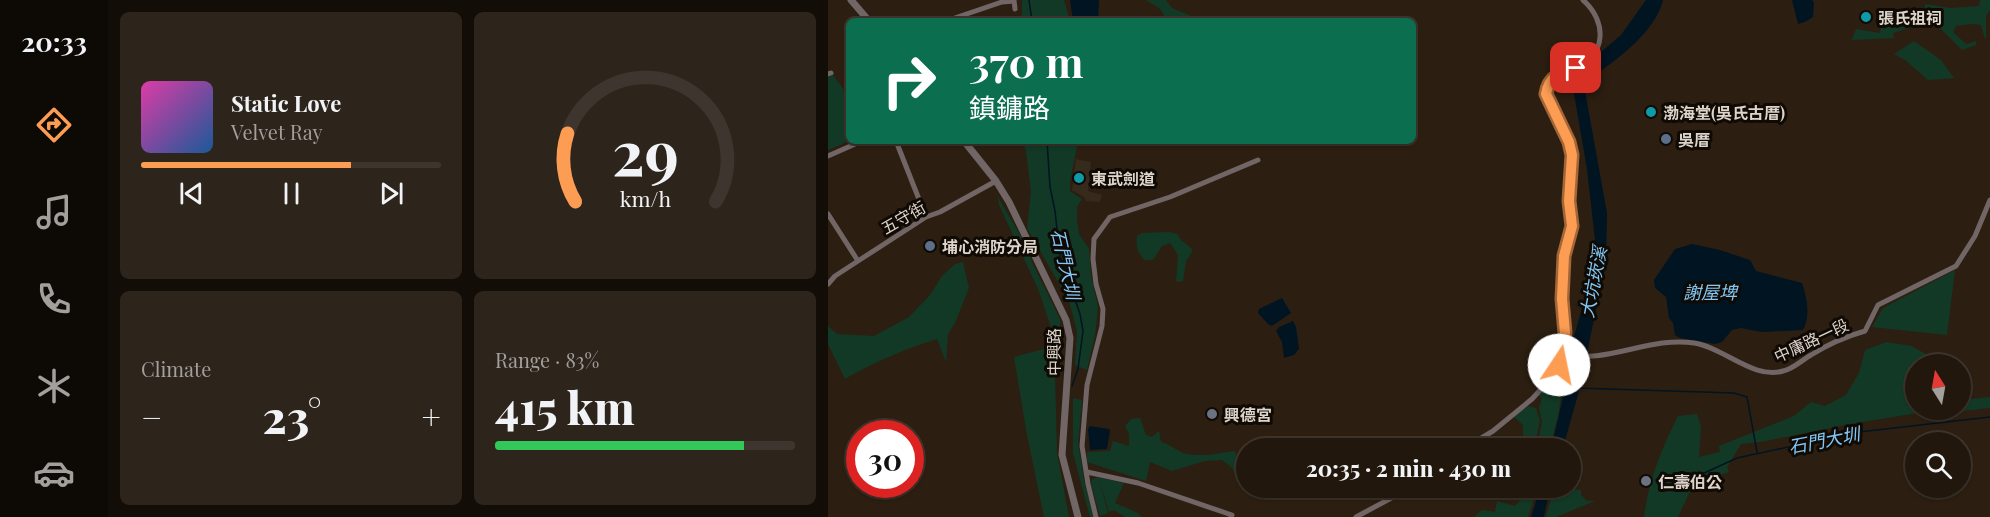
<!DOCTYPE html>
<html lang="en">
<head>
<meta charset="utf-8">
<style>
	:root { --surface:#21170d; --page:#2d241b; --text:#f1f3f6; --muted:#a29f9d; --line:#3e362e; --accent:#fd9d54 }
	body { margin:0; font-family:"Playfair Display","Noto Sans TC",serif; background:var(--page); color:var(--text); height:100vh; display:flex; flex-direction:column; font-size:22px; white-space:nowrap }
	* { box-sizing:border-box; margin:0 }
	p { font-size:20px; color:var(--muted) }
	.icon { flex:none; width:33px; height:33px; fill:none; stroke:currentColor; stroke-width:2; stroke-linecap:round; stroke-linejoin:round }
	.map { position:relative; flex:1; overflow:hidden }
	.details { display:flex; flex-direction:column; gap:12px; padding:12px; background:#120d07; width:720px }
	.details>* { flex:none }
	.guide { position:absolute; left:18px; top:18px; width:570px; height:126px; border-radius:9px; box-shadow:0 2px 4px #0004,0 0 0 2px var(--line); background:#0b6e4f; color:#fff; overflow:hidden }
	.needle { width:39px; rotate:349deg }
	.controls { position:absolute; left:1077px; top:354px; display:grid; gap:12px }
	.controls a { display:grid; place-items:center; width:66px; height:66px; border-radius:50%; background:var(--surface); box-shadow:0 2px 4px #0004,0 0 0 2px var(--line); font-size:30px }
	.speed { position:absolute; left:18px; top:420px; display:flex; gap:12px; font-size:30px; font-weight:700; text-align:center }
	.speed>* { display:grid; place-content:center; width:78px; height:78px; border-radius:50%; background:var(--surface); box-shadow:0 2px 4px #0004,0 0 0 2px var(--line); line-height:1 }
	.speed .limit { border:9px solid #d22; background:#fff; color:#111 }
	.pin { position:absolute; display:grid; place-items:center; width:51px; height:51px; color:#fff; margin:-26px; border-radius:12px; box-shadow:0 3px 9px #0006 }
	.me { position:absolute; width:66px; margin:-33px; rotate:11deg; stroke-linejoin:round; filter:drop-shadow(0 0 4px #0008) }
	.turn { display:flex; align-items:center; gap:21px; height:126px; padding:0 24px; font-size:27px }
	.turn .icon { width:78px; height:78px; stroke-width:2.5 }
	.turn b { display:block; font-size:42px; line-height:51px }
	.big { font-size:45px; font-weight:800; line-height:1.1 }
	.details .widget { flex:1; display:flex; flex-direction:column; justify-content:center; gap:9px; min-width:0; padding:0 21px; border-radius:9px; background:var(--page) }
	.details .dial { align-items:center; gap:0 }
	.dial svg { height:156px; overflow:visible; fill:none; stroke:var(--line); stroke-width:7; stroke-linecap:round; text-anchor:middle }
	.dial text { fill:var(--text); stroke:none }
	.song { display:flex; align-items:center; gap:18px }
	.cover { width:72px; height:72px; border-radius:9px; background:linear-gradient(135deg,hsl(320 70% 55%),hsl(210 70% 35%)) }
	.played { height:6px; border-radius:3px; background:linear-gradient(90deg,var(--accent) 70%,var(--line) 70%) }
	.keys { display:flex; justify-content:space-around; direction:ltr }
	.heat { display:flex; justify-content:space-between; align-items:center; font-size:33px; direction:ltr }
	.charge { height:9px; border-radius:4px; background:linear-gradient(90deg,#34c759 83%,var(--line) 0) }
	.details .tiles { flex:1; display:grid; gap:12px; grid-template-columns:repeat(2,1fr) }
	.trip { position:absolute; left:408px; top:438px; width:345px; height:60px; border-radius:30px; background:var(--surface); box-shadow:0 2px 4px #0004,0 0 0 2px var(--line); font-weight:800; line-height:60px; text-align:center }
	main { display:flex; flex:1; min-height:0 }
	.menu { display:flex; flex-direction:column; width:108px; justify-content:space-around; align-items:center; background:#0d0905; color:var(--muted) }
	.menu .icon { width:42px; height:42px }
	.menu .selected { color:var(--accent) }
	.menu b { font-size:27px; color:var(--text) }
	.map>svg:first-child { display:block }
	.commercial { fill:#362a1d }
	.green { fill:#123926 }
	.water { fill:#011422 }
	.lines { fill:none; stroke-linecap:round; stroke-linejoin:round }
	.stream { stroke:#011422; stroke-width:1.5 }
	.minor { stroke:#716665; stroke-width:5 }
	.tertiary { stroke:#716665; stroke-width:7 }
	.route-casing { stroke:#a46637; stroke-width:15 }
	.route { stroke:#fd9d54; stroke-width:10 }
	.culture-dot { fill:#0f9aa8; stroke:#100a05; stroke-width:2 }
	.service-dot { fill:#5c6f8a; stroke:#100a05; stroke-width:2 }
	.worship-dot { fill:#6b7280; stroke:#100a05; stroke-width:2 }
	.labels { text-anchor:middle; dominant-baseline:central; stroke-width:6; stroke-linejoin:round; paint-order:stroke }
	.poi-label { font-size:16px; font-weight:bold; fill:#ddd4cb; stroke:#100a05; text-anchor:start }
	.street-label { font-size:16px; fill:#ddd4cb; stroke:#100a05 }
	.water-label { font-size:18px; font-style:italic; fill:#82c7f5; stroke:#100a05 }
</style>
</head>
<body>
<main>
<nav class="menu">
<b>20:33</b>
<svg class="icon selected" aria-label="directions" viewBox="0 0 24 24"><path d="M12 3l9 9-9 9-9-9zM9 14v-3h6M13 9l2 2-2 2"/></svg>
<svg class="icon" aria-label="music" viewBox="0 0 24 24"><path d="M9 18V5l10-2v13"/><circle cx="6" cy="18" r="3"/><circle cx="16" cy="16" r="3"/></svg>
<svg class="icon" aria-label="phone" viewBox="0 0 24 24"><path d="M5 4h4l2 5-3 2q2 4 5 5l2-3 5 2v4C11 20 4 13 5 4z"/></svg>
<svg class="icon" aria-label="climate" viewBox="0 0 24 24"><path d="M12 3v18M4 7l16 10M4 17L20 7"/></svg>
<svg class="icon" aria-label="car" viewBox="0 0 24 24"><path d="M5 17H2v-5l4-1 3-4h7l3 4 3 1v5h-3M9 17h6M6 11h13"/><circle cx="7" cy="17" r="2"/><circle cx="17" cy="17" r="2"/></svg>
</nav>
<section class="details">
<div class="tiles">
<div class="widget">
<div class="song"><i class="cover"></i><div><b>Static Love</b><p>Velvet Ray</p></div></div>
<div class="played"></div>
<div class="keys"><svg class="icon" aria-label="previous" viewBox="0 0 24 24"><path d="M18 5L8 12l10 7zM5 5v14"/></svg><svg class="icon" aria-label="pause" viewBox="0 0 24 24"><path d="M8 5v14M16 5v14"/></svg><svg class="icon" aria-label="next" viewBox="0 0 24 24"><path d="M6 5l10 7-10 7zM19 5v14"/></svg></div>
</div>
<div class="widget dial"><svg viewBox="0 0 100 80">
<path d="M14 69A42 42 0 1 1 86 69"/>
<path d="M14 69A42 42 0 0 1 10 34" stroke="#fd9d54"/>
<text x="50" y="56" font-size="32" font-weight="700">29</text>
<text x="50" y="72" font-size="11">km/h</text>
</svg></div>
<div class="widget"><p>Climate</p>
<div class="heat"><a>−</a><b class="big">23°</b><a>+</a></div>
</div>
<div class="widget"><p>Range · 83%</p><b class="big">415 km</b><div class="charge"></div></div>
</div>
</section>
<div class="map">
<svg width="1162" height="517" viewBox="0 0 1162 517">
	<rect width="100%" height="100%" fill="#2c1f11"/>
	<path class="commercial" d="M 248,159 L 263,162 L 260,191 L 274,195 L 272,202 L 258,201 L 256,197 L 244,190 Z"/>
	<path class="green" d="M 194,0 L 236,0 L 242,21 L 192,21 L 194,15 Z
		M 318,0 L 338,0 L 344,8 L 375,21 L 340,21 L 332,9 Z
		M 1152,0 L 1162,0 L 1162,10 L 1158,16 L 1158,37 L 1157,39 L 1153,25 L 1145,24 L 1128,26 L 1125,32 L 1138,44 L 1148,41 L 1148,45 L 1134,50 L 1097,13 L 1097,4 L 1122,8 L 1151,6 Z
		M 1055,14 L 1058,15 L 1064,28 L 1086,23 L 1086,28 L 1084,27 L 1065,33 L 1066,38 L 1024,40 L 1028,29 L 1052,33 Z
		M 1086,41 L 1113,60 L 1126,78 L 1100,80 L 1077,60 L 1066,54 Z
		M 5,75 L 21,97 L 21,141 L 0,150 L 0,77 Z
		M 195,141 L 250,141 L 242,182 L 242,191 L 254,199 L 249,207 L 249,220 L 251,234 L 261,249 L 263,276 L 270,307 L 267,336 L 259,370 L 247,365 L 249,331 L 241,301 L 199,228 L 203,192 L 198,151 Z
		M 170,197 L 194,238 L 205,264 L 232,319 L 233,346 L 227,375 L 229,453 L 241,517 L 216,517 L 199,435 L 186,357 L 219,348 L 226,336 L 210,289 L 171,205 Z
		M 341,232 L 350,234 L 352,239 L 365,250 L 358,261 L 355,281 L 348,282 L 350,255 L 342,243 L 334,246 L 325,260 L 317,260 C 309,253 308,247 309,236 L 314,233 Z
		M 135,262 L 141,288 L 127,323 L 120,334 L 118,362 L 109,339 C 77,349 46,362 17,379 L 0,344 L 0,326 L 9,334 L 46,336 L 81,317 L 102,295 L 114,276 L 127,264 Z
		M 1127,270 L 1119,335 L 1044,327 L 1055,308 Z
		M 733,309 L 735,332 L 727,368 L 725,364 L 718,365 L 711,344 L 728,342 Z
		M 1058,342 L 1084,346 L 1114,364 L 1088,364 L 1088,410 L 1102,410 L 1102,411 L 1028,423 L 932,442 L 913,444 L 899,467 L 901,472 L 866,483 L 850,517 L 816,517 C 821,479 833,450 850,416 L 869,414 L 873,427 L 871,457 L 892,452 L 891,446 L 966,416 L 983,402 L 997,406 L 1018,395 L 1031,373 L 1037,350 Z
		M 739,357 L 740,357 L 730,416 L 722,448 L 709,448 L 714,422 L 711,408 L 714,398 L 711,395 L 729,376 Z
		M 1162,397 L 1162,408 L 1124,412 L 1125,410 L 1132,410 L 1133,400 Z
		M 245,398 L 254,400 L 250,443 L 256,480 L 266,517 L 262,517 L 245,453 Z
		M 699,406 L 708,408 L 712,421 L 706,448 L 701,448 L 703,444 L 695,435 L 695,425 L 686,417 Z
		M 312,418 L 318,435 L 324,437 L 331,431 L 333,442 C 342,444 352,453 359,454 C 374,457 392,453 407,451 L 412,468 L 411,481 L 404,468 L 394,460 L 377,461 L 344,471 L 322,462 L 318,481 L 259,462 L 259,452 L 282,451 L 285,441 L 301,446 L 301,434 L 297,426 L 303,419 Z
		M 269,477 L 296,483 L 287,503 L 308,512 L 314,517 L 297,517 L 286,510 L 281,512 L 271,479 L 280,513 L 272,516 L 263,484 L 264,480 Z
		M 703,488 L 709,488 L 700,517 L 646,517 L 654,510 L 667,512 L 669,501 L 687,506 Z
		M 726,488 L 753,490 L 753,495 L 759,501 L 767,501 L 728,517 L 718,517 Z"/>
	<path class="water" d="M 242,0 L 271,0 L 270,21 L 245,21 Z
		M 818,0 L 835,0 C 827,34 785,62 759,81 L 757,91 L 779,213 L 778,262 L 751,391 L 735,448 L 723,448 L 737,389 L 742,352 L 758,293 L 767,240 L 759,169 L 746,94 L 746,82 L 767,57 L 793,35 Z
		M 964,0 L 984,0 L 986,2 L 985,17 L 977,22 L 970,24 Z
		M 864,244 L 892,250 L 922,260 L 928,271 L 974,283 C 979,298 983,315 975,330 L 934,332 L 913,328 L 904,330 L 894,342 L 887,344 L 852,338 L 847,335 L 845,323 L 841,318 L 838,297 L 827,288 L 826,280 L 847,249 Z
		M 454,298 L 463,313 L 444,326 L 440,324 L 430,313 L 431,309 Z
		M 465,321 L 468,327 L 471,349 L 466,355 L 456,358 L 454,342 L 448,331 L 451,327 Z
		M 262,426 L 281,429 L 282,431 L 279,449 L 262,450 L 260,429 Z
		M 712,488 L 722,488 L 716,517 L 703,517 Z"/>
	<g class="lines">
		<path class="stream" d="M 201,0 L 204,21
			M 219,141 L 222,187 L 227,211 L 232,256 L 252,314 L 255,331 L 250,369 L 244,386
			M 749,388 L 906,393 L 919,397 L 929,452
			M 837,491 L 909,458 L 1031,432 L 1162,417"/>
		<path class="minor" d="M 186,0 L 187,9
			M 118,21 L 174,2 L 186,1
			M 0,74 L 3,73
			M 68,141 L 98,217
			M 0,156 L 34,141
			M 0,214 L 30,261
			M 0,284 L 7,276 L 30,261 L 98,217 L 112,212 L 168,181
			M 734,354 C 778,365 821,336 866,343 C 895,347 926,380 955,371 C 965,369 974,360 983,355 C 1002,343 1016,337 1037,331 L 1050,305 L 1128,266 L 1147,236 L 1162,200
			M 637,448 L 665,431 L 704,399 L 726,375 L 734,354 L 737,333 L 734,299 L 737,256 L 744,226 L 741,201 L 743,155 L 741,142 L 718,94 C 719,87 722,78 729,74 C 734,71 742,71 747,69 C 779,55 779,21 755,0
			M 259,472 L 310,483 L 398,513 L 404,515 L 403,517
			M 268,517 L 260,484 L 254,446 L 259,385 L 274,326 L 275,309 L 268,284 L 265,259 L 266,239 L 282,217 L 342,197 L 430,160
			M 528,517 L 582,488"/>
		<path class="tertiary" d="M 23,0 L 41,21
			M 136,141 L 168,181 L 181,202 L 238,320 L 242,338 L 234,455 L 250,517"/>
	</g>
	<g class="lines">
		<g class="route-casing">
			<path id="route" d="M 731,365 L 734,354 L 737,333 L 734,299 L 736,256 L 744,226 L 741,201 L 744,155 L 741,142 L 718,94 C 721,76 732,73 748,68"/>
		</g>
		<use href="#route" class="route"/>
	</g>
	<g class="culture-dot">
		<circle cx="1038" cy="17" r="6"/>
		<circle cx="823" cy="112" r="6"/>
		<circle cx="251" cy="178" r="6"/>
	</g>
	<g class="service-dot">
		<circle cx="838" cy="139" r="6"/>
		<circle cx="102" cy="246" r="6"/>
	</g>
	<g class="worship-dot">
		<circle cx="384" cy="414" r="6"/>
		<circle cx="818" cy="481" r="6"/>
	</g>
	<g class="labels">
		<g class="poi-label">
			<text x="1050" y="17">張氏祖祠</text>
			<text x="835" y="112">渤海堂(吳氏古厝)</text>
			<text x="850" y="139">吳厝</text>
			<text x="263" y="178">東武劍道</text>
			<text x="114" y="246">埔心消防分局</text>
			<text x="396" y="414">興德宮</text>
			<text x="830" y="481">仁壽伯公</text>
		</g>
		<g class="street-label">
			<text transform="translate(75 217) rotate(-30)">五守街</text>
			<text transform="translate(983 340) rotate(-25)">中庸路一段</text>
			<text transform="translate(225 352) rotate(-90)">中興路</text>
		</g>
		<g class="water-label">
			<text transform="translate(238 264) rotate(77)">石門大圳</text>
			<text transform="translate(765 282) rotate(-79)">大坑崁溪</text>
			<text x="882" y="292">謝屋埤</text>
			<text transform="translate(996 440) rotate(-11)">石門大圳</text>
		</g>
	</g>
</svg>
<div class="controls">
<a><svg class="needle" viewBox="-14 -14 28 28"><path d="M0-13l5 13h-10z" fill="#e53935"/><path d="M0 13l5-13h-10z" fill="#a29f9d"/></svg></a>
<a><svg class="icon" aria-label="search" viewBox="0 0 24 24"><circle cx="10" cy="10" r="6"/><path d="M15 15l6 6"/></svg></a>
</div>
<div class="speed"><div class="limit">30</div></div>
<div class="pin" style="left:748px;top:68px;background:#d93025"><svg class="icon" aria-label="arrive" viewBox="0 0 24 24"><path d="M6 21V4h12l-3 4 3 4H6"/></svg></div>
<svg class="me" style="left:731px;top:365px" viewBox="-20 -20 40 40"><circle r="19" fill="#fff"/><path d="M0-13L10 11 0 6-10 11z" fill="#fd9d54"/></svg>
<div class="trip">20:35 · 2 min · 430 m</div>
<div class="guide">
<div class="turn"><svg class="icon" aria-label="right" viewBox="0 0 24 24"><path d="M7 20v-9h11M14 6l5 5-5 5"/></svg><div><b>370 m</b>鎮鏞路</div></div>
</div>
</div>
</main>
</body>
</html>
